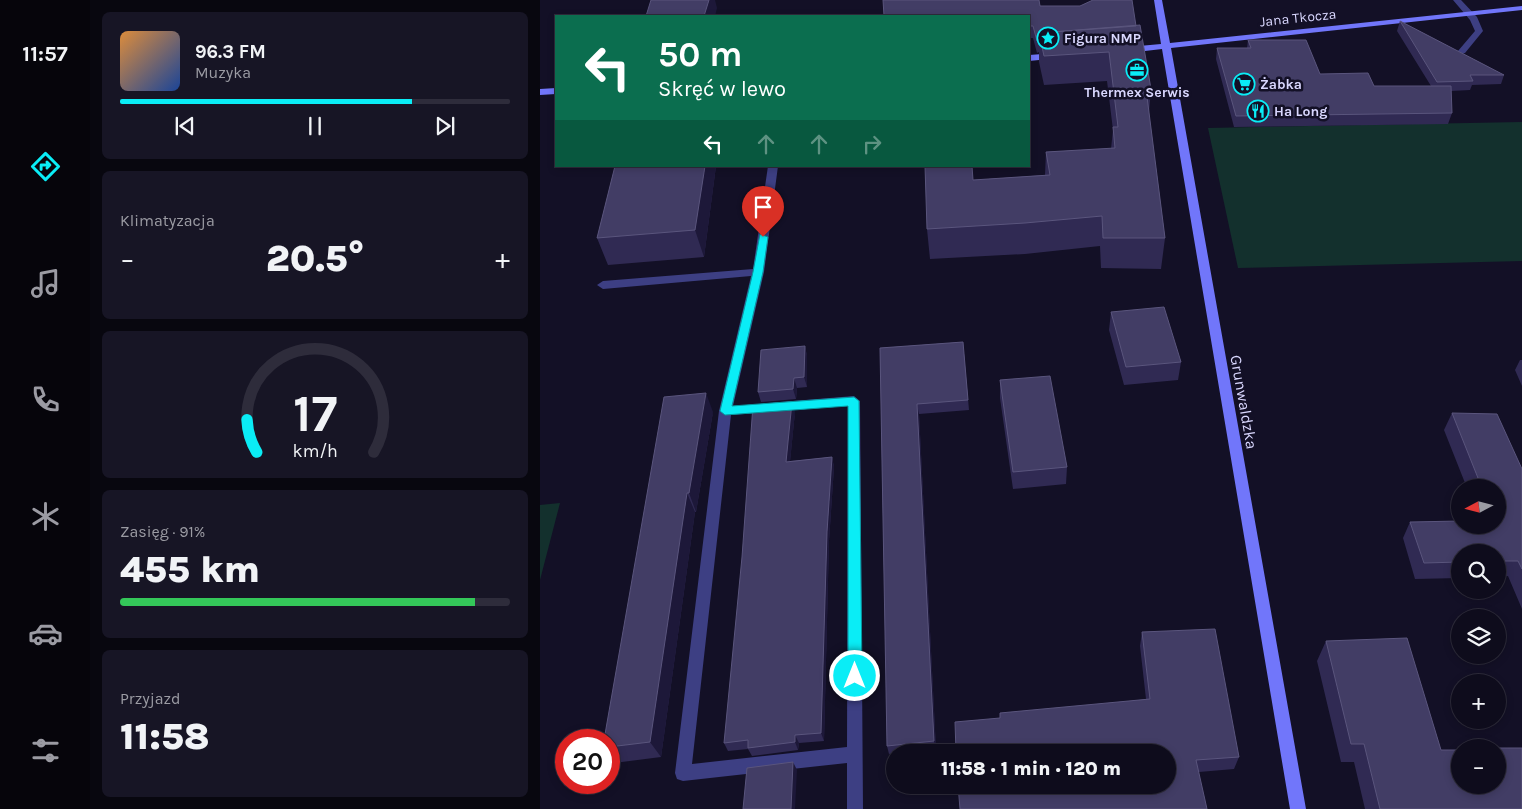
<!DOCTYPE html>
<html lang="pl">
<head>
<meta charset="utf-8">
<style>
	:root { --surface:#0e0c1c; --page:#171525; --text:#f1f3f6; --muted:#9b9ba3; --line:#2e2c3b; --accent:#0aedf6 }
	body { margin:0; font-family:Karla,sans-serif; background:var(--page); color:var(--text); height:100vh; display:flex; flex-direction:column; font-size:19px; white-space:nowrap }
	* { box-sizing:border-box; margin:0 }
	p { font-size:16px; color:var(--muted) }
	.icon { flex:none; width:28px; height:28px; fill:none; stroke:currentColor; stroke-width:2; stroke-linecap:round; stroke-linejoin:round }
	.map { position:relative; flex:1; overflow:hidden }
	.sheet { display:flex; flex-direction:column; gap:12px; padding:12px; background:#08070f; width:450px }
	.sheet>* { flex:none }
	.guide { position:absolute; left:15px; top:15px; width:475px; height:152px; border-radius:0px; box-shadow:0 2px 8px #0003,0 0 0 1px var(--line); background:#0b6e4f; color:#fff; overflow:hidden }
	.needle { width:32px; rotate:263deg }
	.fabs { position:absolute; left:911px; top:479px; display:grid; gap:10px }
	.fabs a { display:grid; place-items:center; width:55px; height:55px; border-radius:50%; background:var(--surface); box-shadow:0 2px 8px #0003,0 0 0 1px var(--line); font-size:25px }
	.speed { position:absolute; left:15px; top:729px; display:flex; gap:10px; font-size:25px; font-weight:700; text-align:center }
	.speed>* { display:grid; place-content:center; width:65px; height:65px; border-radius:50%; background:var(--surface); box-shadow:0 2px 8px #0003,0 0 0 1px var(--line); line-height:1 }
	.speed .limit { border:8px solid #d22; background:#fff; color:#111 }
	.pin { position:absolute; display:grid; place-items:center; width:42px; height:42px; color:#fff; margin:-51px -21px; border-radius:50% 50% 50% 0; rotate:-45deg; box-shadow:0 0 5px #0007 }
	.pin .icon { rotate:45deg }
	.me { position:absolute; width:55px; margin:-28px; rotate:0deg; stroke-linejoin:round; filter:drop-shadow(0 0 4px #0008) }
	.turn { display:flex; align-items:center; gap:18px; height:105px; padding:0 20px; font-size:22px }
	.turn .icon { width:65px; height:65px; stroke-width:2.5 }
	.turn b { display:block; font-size:35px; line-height:42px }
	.lanes { display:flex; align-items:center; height:48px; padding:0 20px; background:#0003; justify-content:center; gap:25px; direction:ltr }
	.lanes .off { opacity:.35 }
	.big { font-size:38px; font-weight:800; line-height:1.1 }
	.sheet .tile { flex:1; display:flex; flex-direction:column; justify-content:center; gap:8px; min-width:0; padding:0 18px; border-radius:8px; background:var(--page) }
	.sheet .dial { align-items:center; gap:0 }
	.dial svg { height:130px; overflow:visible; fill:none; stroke:var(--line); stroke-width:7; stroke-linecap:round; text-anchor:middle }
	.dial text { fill:var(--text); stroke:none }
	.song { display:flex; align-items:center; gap:15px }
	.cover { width:60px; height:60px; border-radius:8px; background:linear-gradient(135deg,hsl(30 70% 55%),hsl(220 70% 35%)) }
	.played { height:5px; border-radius:2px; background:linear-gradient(90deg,var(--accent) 75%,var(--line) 75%) }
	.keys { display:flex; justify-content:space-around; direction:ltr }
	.heat { display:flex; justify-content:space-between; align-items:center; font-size:28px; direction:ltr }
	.charge { height:8px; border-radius:4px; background:linear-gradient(90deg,#34c759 91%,var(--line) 0) }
	.trip { position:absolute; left:346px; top:744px; width:290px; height:50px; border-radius:25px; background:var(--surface); box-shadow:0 2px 8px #0003,0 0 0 1px var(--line); font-weight:800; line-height:50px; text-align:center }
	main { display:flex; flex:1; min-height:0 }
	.tabs { display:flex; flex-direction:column; width:90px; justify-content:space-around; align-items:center; background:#06050b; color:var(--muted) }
	.tabs .icon { width:35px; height:35px }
	.tabs .on { color:var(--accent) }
	.tabs b { font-size:22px; color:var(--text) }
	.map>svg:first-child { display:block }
	.green { fill:#13302d }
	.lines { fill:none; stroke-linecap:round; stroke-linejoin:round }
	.lane { fill:#3d3f83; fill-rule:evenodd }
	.secondary { fill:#7176fa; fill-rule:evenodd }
	.wall { fill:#302a53 }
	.shaded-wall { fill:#1d1839 }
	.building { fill:#423d65; stroke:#5a557d }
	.route { fill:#0aedf6; stroke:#069aa0 }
	.labels { text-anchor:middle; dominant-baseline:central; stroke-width:5; stroke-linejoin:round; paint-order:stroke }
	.far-street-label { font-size:14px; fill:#d9d7fe; stroke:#131026 }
	.far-poi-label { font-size:14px; font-weight:bold; fill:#d9d7fe; stroke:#131026; text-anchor:start }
	.street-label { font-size:16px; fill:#d9d7fe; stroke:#131026 }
</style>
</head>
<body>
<main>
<nav class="tabs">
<b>11:57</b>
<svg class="icon on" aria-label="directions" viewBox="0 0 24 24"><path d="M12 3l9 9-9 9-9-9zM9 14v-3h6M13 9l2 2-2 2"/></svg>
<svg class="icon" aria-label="music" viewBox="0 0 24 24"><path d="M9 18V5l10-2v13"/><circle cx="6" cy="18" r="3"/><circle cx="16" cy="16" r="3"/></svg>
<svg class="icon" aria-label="phone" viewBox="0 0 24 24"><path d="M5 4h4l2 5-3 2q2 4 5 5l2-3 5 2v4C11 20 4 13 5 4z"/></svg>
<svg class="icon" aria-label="climate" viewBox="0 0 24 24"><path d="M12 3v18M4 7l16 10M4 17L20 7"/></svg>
<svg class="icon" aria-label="car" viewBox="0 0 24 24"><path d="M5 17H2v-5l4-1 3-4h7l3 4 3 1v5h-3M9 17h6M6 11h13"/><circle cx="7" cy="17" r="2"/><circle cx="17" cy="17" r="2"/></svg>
<svg class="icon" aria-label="filters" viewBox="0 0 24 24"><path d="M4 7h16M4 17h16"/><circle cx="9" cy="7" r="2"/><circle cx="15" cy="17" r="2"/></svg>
</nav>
<section class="sheet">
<div class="tile">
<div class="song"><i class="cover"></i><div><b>96.3 FM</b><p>Muzyka</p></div></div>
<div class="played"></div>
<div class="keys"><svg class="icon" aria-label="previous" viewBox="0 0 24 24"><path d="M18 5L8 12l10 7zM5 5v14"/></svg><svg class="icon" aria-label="pause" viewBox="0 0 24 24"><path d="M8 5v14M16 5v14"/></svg><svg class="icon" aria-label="next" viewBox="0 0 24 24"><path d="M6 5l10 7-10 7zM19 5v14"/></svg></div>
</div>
<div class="tile"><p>Klimatyzacja</p>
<div class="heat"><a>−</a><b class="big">20.5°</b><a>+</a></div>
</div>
<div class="tile dial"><svg viewBox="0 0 100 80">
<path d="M14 69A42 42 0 1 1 86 69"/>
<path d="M14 69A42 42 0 0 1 8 49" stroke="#0aedf6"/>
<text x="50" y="56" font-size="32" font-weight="700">17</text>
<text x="50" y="72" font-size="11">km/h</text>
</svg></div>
<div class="tile"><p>Zasięg · 91%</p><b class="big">455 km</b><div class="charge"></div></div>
<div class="tile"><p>Przyjazd</p><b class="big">11:58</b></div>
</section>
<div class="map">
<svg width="982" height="809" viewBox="0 0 982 809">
	<rect width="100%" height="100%" fill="#131026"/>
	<path class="green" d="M 982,122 L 982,261 L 698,268 L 668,128 Z
		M 20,503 L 0,580 L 0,505 Z"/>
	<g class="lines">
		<path class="lane" d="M 913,0 L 921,0 L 937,17 L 943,31 L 925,53 L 922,54 L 918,51 L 935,31 L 930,20 Z
			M 228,166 L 238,166 L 224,272 L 193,406 L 314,396 L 320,401 L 323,809 L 307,809 L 307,763 L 143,781 L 137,779 L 135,773 L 179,411 L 211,276 L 63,289 L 57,285 L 63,281 L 213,269 ZM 308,406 L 307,747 L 152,764 L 191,415 Z"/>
		<path class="secondary" d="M 614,0 L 622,0 L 630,43 L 982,6 L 982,10 L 631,48 L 766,809 L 750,809 L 622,49 L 588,53 L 584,50 L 588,47 L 621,44 Z
			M 516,53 L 519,54 L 519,58 L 489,61 L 489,55 Z
			M 16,88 L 16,94 L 0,95 L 0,89 Z"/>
	</g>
	<path class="wall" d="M 500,6 L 596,26 L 611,89 L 609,113 L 625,238 L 621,269 L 561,268 L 560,246 L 485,254 L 390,259 L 387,229 L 433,180 L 505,175 L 506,152 L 571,149 L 573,130 L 567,81 L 504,85 L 499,62 L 499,52 L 497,53 L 493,38 L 489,38 L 489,16 Z
		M 860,21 L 964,75 L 961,84 L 932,85 L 930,90 L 911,91 L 912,113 L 908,124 L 694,127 L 676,59 L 677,48 L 707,48 L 708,40 L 780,74 L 834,86 L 891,86 L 857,31 Z
		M 75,166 L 176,166 L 164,257 L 68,265 L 57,238 Z
		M 571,312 L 641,362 L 638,380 L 584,385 L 569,330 Z
		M 423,342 L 429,410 L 379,414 L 396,749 L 355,752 L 355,753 L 349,754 L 347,746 L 340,348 Z
		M 265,346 L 267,356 L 267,387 L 257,388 L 256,399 L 221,402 L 218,392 Z
		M 980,360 L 982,360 L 982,386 L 975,370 Z
		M 460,380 L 527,467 L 526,484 L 473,489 L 460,398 Z
		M 173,412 L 156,512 L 155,512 L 121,757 L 74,763 L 69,755 L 69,740 Z
		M 255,412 L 250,461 L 292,457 L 294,467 L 289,541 L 284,741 L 259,743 L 258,750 L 212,756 L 208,749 L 188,751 L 184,743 Z
		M 912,413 L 982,469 L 982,609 L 968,576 L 958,577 L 958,552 L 920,552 L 920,578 L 875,579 L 863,538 L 870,522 L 958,525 L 958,488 L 927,488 L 904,430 Z
		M 602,632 L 699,757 L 694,769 L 659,772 L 460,718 L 606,699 L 600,646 Z
		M 786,641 L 901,750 L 982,809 L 825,809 L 814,762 L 801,762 L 777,661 Z"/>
	<path class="shaded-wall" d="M 169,0 L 175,0 L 177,8 L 175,16 L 164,16 Z
		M 165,166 L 176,166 L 164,257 L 155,230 Z
		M 265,346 L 267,356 L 267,387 L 264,377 Z
		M 254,378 L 257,388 L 256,399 L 253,389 Z
		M 166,393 L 173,412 L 156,512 L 149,493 Z
		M 252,402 L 255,412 L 249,472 L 246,462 Z
		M 377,404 L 379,414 L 396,749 L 394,741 Z
		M 292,457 L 294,467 L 289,541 L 284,741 L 281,733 L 287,532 Z
		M 147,493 L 155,512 L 121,757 L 110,742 Z
		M 255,735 L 259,743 L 258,750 L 255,742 Z
		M 253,762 L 257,770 L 255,809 L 251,809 Z"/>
	<path class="building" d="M 111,0 L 169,0 L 164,16 L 106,16 Z
		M 343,0 L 499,0 L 500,6 L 540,6 L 553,0 L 592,0 L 596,26 L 499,33 L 499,41 L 497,41 L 493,26 L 489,26 L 489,16 L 344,16 Z
		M 860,21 L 964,75 L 930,75 L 933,81 L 897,82 Z
		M 600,25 L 611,89 L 606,89 L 625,238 L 563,238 L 562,216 L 485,223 L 387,229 L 385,166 L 432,166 L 433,180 L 510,175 L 506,152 L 575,148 L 573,127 L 578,127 L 569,52 L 504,56 L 499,33 Z
		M 708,40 L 766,40 L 780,74 L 828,73 L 834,86 L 911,86 L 912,113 L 696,116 L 677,48 L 711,48 Z
		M 75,166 L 165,166 L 155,230 L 57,238 Z
		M 624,307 L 641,362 L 586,367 L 571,312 Z
		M 423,342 L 428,400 L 377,404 L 394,741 L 347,746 L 340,348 Z
		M 265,346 L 264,377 L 254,378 L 253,389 L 218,392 L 221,350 Z
		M 510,376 L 527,467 L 473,472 L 460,380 Z
		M 166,393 L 149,493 L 147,493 L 110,742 L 69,747 L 69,740 L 64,740 L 124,397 Z
		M 252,402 L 246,462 L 292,457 L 287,532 L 281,733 L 255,735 L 255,742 L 208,748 L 208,740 L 184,743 L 202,557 L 213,405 Z
		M 912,413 L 957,414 L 982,469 L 982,569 L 978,561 L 958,561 L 958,552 L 920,552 L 920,562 L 884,563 L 870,522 L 920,521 L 920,525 L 958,525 L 958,488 L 942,488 Z
		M 675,629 L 699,757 L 656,760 L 667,809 L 420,809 L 418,785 L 628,785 L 628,752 L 416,752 L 415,722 L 460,718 L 460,713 L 610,699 L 602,632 Z
		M 867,638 L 901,750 L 920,750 L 920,785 L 958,785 L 958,748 L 982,748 L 982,809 L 840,809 L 824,744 L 811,744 L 786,641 Z
		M 253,762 L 251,809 L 203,809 L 207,768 Z"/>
	<path class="route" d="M 220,234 L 228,237 L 223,272 L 192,406 L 314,397 L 319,401 L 322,676 L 320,680 L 315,682 L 310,680 L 308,676 L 308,406 L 185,415 L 180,411 L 213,272 Z"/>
	<defs>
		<g id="sight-ring" transform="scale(1.125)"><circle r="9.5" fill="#131026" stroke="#0aedf6" stroke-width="1.5"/><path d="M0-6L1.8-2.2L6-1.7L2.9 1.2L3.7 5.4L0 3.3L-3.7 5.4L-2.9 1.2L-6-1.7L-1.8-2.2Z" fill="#0aedf6"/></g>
		<g id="office-ring" transform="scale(1.125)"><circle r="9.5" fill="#131026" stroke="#0aedf6" stroke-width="1.5"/><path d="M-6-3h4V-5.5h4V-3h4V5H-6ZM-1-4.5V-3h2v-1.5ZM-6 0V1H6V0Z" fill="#0aedf6"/></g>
		<g id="supermarket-ring" transform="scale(1.125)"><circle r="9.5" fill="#131026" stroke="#0aedf6" stroke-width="1.5"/><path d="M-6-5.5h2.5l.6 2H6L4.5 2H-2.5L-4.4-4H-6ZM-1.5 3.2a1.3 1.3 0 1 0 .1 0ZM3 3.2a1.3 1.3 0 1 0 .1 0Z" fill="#0aedf6"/></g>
		<g id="restaurant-ring" transform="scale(1.125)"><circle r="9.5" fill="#131026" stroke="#0aedf6" stroke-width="1.5"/><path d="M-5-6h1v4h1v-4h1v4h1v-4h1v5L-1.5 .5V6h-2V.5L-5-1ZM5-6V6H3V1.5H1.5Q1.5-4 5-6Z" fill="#0aedf6"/></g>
	</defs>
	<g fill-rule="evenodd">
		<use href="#sight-ring" x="508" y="38"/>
		<use href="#office-ring" x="597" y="70"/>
		<use href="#supermarket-ring" x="704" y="84"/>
		<use href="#restaurant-ring" x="718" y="111"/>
	</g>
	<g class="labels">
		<g class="far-street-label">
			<text transform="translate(758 18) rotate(-6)">Jana Tkocza</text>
		</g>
		<g class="far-poi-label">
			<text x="524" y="38">Figura NMP</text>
			<text x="720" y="84">Żabka</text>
			<text x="597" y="92" text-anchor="middle">Thermex Serwis</text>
			<text x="734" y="111">Ha Long</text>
		</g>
		<g class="street-label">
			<text transform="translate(704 402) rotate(80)">Grunwaldzka</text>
		</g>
	</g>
</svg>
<div class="fabs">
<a><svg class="needle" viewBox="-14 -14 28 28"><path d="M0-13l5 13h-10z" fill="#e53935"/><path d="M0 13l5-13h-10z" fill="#9b9ba3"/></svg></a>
<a><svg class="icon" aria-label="search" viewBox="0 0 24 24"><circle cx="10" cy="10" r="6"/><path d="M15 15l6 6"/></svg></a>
<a><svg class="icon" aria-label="layers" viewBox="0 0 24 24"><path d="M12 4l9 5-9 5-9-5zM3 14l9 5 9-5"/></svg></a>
<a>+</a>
<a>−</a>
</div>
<div class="speed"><div class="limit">20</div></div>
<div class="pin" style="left:223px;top:237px;background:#d93025"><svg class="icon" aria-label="arrive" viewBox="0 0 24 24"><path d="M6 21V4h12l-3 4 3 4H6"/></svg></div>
<svg class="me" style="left:315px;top:676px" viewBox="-20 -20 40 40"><circle r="17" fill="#0aedf6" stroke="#fff" stroke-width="3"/><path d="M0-11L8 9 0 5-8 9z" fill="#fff"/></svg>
<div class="trip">11:58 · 1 min · 120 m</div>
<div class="guide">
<div class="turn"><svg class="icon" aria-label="left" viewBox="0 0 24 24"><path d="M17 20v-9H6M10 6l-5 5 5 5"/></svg><div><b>50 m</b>Skręć w lewo</div></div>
<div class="lanes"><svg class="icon" aria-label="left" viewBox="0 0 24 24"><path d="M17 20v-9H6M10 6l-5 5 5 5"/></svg><svg class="icon off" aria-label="ahead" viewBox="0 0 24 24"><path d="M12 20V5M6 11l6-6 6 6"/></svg><svg class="icon off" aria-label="ahead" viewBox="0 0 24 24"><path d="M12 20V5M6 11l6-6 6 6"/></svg><svg class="icon off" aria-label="right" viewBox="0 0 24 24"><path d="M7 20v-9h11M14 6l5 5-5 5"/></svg></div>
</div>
</div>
</main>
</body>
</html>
